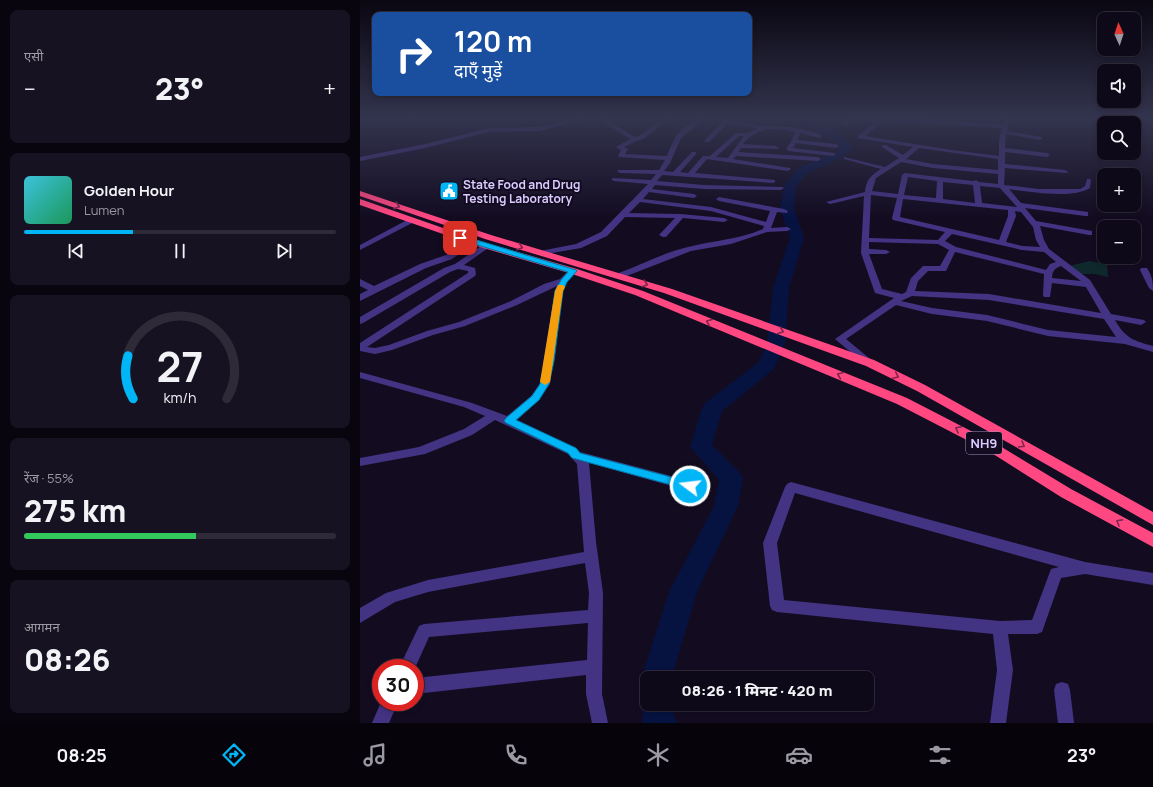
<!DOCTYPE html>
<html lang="hi">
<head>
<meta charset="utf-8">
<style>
	:root { --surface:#0e0919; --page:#171222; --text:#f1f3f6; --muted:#9b9aa2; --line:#2e2a38; --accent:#00b6f7 }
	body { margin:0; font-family:Manrope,"Noto Sans Devanagari",sans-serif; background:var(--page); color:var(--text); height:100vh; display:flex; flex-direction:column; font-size:15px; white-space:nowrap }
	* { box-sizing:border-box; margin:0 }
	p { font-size:13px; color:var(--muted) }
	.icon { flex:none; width:22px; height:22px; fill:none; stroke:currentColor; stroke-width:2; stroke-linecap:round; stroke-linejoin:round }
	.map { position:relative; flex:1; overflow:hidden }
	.side { display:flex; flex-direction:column; gap:10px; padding:10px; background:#08050e; width:360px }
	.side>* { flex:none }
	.hud { position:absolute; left:12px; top:12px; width:380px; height:84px; border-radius:8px; box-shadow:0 2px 6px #0003,0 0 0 1px var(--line); background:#1a4fa0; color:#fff; overflow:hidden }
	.needle { width:26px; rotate:357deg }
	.fabs { position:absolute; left:737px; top:12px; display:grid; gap:8px }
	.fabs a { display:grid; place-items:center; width:44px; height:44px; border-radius:8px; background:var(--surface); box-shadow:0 2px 6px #0003,0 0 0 1px var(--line); font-size:20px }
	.speed { position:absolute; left:12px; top:659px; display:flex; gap:8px; font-size:20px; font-weight:700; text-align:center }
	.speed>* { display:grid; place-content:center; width:52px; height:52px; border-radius:50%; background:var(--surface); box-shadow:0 2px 6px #0003,0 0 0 1px var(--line); line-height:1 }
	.speed .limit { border:6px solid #d22; background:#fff; color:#111 }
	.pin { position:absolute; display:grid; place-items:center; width:34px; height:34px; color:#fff; margin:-17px; border-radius:8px; box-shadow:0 2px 6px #0006 }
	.me { position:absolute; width:44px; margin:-22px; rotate:285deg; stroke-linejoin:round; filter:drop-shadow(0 0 3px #0008) }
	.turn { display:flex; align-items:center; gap:14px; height:84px; padding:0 16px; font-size:18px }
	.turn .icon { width:52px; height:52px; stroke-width:2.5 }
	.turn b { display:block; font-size:28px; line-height:34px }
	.big { font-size:30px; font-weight:800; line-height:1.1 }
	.side .card { flex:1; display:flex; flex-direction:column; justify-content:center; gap:6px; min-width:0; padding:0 14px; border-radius:8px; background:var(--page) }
	.side .dial { align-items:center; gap:0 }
	.dial svg { height:104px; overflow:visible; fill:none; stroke:var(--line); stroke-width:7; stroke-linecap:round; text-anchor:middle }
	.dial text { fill:var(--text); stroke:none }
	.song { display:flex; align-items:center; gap:12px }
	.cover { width:48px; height:48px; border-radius:6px; background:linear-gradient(135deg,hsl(190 70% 55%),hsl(150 70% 35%)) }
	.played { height:4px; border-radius:2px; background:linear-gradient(90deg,var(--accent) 35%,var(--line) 35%) }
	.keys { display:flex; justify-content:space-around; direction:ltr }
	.heat { display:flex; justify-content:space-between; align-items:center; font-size:22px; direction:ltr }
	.charge { height:6px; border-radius:3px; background:linear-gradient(90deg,#34c759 55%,var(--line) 0) }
	.trip { position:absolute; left:280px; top:671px; width:234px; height:40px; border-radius:8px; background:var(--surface); box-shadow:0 2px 6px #0003,0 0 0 1px var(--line); font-weight:800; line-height:40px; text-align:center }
	.menu { display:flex; height:64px; justify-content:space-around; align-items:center; background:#06040a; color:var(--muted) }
	.menu .icon { width:28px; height:28px }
	.menu .on { color:var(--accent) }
	.menu b { font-size:18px; color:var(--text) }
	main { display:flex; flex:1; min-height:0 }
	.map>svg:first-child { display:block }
	.green { fill:#0e282c }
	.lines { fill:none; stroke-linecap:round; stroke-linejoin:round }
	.stream { stroke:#061240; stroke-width:2 }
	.river { fill:#061240; fill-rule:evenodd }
	.minor { fill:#433383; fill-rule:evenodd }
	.highway { fill:#ff4781; fill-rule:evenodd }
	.oneway { stroke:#7d274c }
	.route { fill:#00b6f7; stroke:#0076a1 }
	.slow { fill:#f59e0b }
	.labels { text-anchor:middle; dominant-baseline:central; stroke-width:4; stroke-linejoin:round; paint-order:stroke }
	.far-poi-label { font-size:12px; font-weight:bold; fill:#daccff; stroke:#130c21; text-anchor:start }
	.shield { fill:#130c21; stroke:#9e92bc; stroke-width:1 }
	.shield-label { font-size:13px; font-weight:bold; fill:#daccff }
</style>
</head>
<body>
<main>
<section class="side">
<div class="card"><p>एसी</p>
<div class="heat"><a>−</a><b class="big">23°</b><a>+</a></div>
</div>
<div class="card">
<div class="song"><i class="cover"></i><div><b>Golden Hour</b><p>Lumen</p></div></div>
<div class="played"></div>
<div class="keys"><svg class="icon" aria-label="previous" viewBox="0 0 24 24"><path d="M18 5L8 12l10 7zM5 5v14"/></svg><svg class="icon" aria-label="pause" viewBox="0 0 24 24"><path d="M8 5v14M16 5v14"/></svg><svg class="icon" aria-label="next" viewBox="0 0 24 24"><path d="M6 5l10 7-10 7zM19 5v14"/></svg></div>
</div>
<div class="card dial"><svg viewBox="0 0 100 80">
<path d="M14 69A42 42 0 1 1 86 69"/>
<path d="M14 69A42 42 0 0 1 10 36" stroke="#00b6f7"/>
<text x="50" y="56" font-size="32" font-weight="700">27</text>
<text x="50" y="72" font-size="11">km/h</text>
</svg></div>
<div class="card"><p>रेंज · 55%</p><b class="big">275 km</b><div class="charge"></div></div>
<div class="card"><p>आगमन</p><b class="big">08:26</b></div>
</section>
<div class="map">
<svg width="793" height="723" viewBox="0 0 793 723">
	<rect width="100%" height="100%" fill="#130c21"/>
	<path class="green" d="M 424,117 L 478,117 L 472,128 Z
		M 730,261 L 747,264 L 748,277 L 735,274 L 721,274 L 709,266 Z"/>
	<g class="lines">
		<path class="stream" d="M 469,133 L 475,128 L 481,117"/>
		<path class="river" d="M 410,117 C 438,117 474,122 492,147 L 485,156 L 446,174 L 437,185 L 434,208 L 444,238 L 429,288 L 425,343 L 414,369 L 362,411 L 352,445 L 379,472 L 383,478 L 378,506 L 337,592 L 313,673 L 313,678 L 287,678 L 287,687 L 283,678 L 283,673 L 309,592 L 354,506 L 359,480 L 330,447 L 342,408 L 345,403 L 399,362 L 407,343 L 413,288 L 430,238 L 420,208 L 425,184 L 438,168 L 477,152 L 480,147 C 463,127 435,125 411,119 Z
			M 287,693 L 287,704 L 314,704 L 314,715 L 317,723 L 283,723 L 282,704 Z"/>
		<path class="minor" d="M 14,117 L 31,117 C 27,120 18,120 14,117 Z
			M 52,117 L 59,117 L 53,121 L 50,119 Z
			M 222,117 L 232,117 L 179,131 L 129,132 L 65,148 L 0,161 L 0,157 L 65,144 L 129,128 L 179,127 Z
			M 235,117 L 242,117 L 275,137 L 279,136 L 305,117 L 312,117 L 283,139 L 276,141 L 264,147 L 268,149 L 265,154 L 307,156 C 309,150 312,144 315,138 C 320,128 336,117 347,117 L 321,138 L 310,163 L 304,171 L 313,172 L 332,152 L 336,152 L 336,154 L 320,172 L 328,173 L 343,156 L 350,156 L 376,133 L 388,133 L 398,128 L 367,124 L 349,142 L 345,142 L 345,140 L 367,117 L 373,117 L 369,121 C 382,122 395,126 407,126 C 421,126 450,128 462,136 L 459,138 L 440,133 L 438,140 L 476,144 L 479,146 L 476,148 L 436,143 L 433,148 L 475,153 L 475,155 L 473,156 L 429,151 L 426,149 L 431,142 L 435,132 C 415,127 397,127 383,144 L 416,146 L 419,148 L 418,149 L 381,148 L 378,152 L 458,157 L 461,159 L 458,161 L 376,156 L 373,159 L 430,168 L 431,169 L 428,171 L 347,159 L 335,173 L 415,180 L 415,182 L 413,183 L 302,175 L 297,181 L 344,185 L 423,187 L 424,188 L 421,190 L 344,189 L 295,185 L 292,189 L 334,194 L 337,196 L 334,198 L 289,192 L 283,199 L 351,207 L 406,222 L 410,211 L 359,201 L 356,199 L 359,197 L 424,209 L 428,211 L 427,213 L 417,212 L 411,228 L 427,227 L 431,229 L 427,231 L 407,232 L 371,244 L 331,251 L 259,279 L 255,276 L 256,274 C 279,266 305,252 328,247 C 355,240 377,240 403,229 L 404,226 L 351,211 L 280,202 L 269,213 L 321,214 L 364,218 L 368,220 L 364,222 L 323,218 L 306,237 L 303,237 L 299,235 L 315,218 L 265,217 L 247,236 L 221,248 L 180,255 L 180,251 L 216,244 L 241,232 L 288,184 L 254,181 L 252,180 L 252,178 L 291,180 L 296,174 L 260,173 L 257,171 L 258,170 L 299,170 L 305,160 L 259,157 L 258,156 L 261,150 L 256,147 L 270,139 ZM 379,136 L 384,136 L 368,158 L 356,157 Z
			M 487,117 L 519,117 L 643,124 L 644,117 L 650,117 L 647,131 L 682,137 L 682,139 L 680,140 L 646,134 L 645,148 L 687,153 L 690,155 L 687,157 L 645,152 L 645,164 L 705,170 L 708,172 L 707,173 L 645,168 L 644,185 L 679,189 L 720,189 L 725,186 L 727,179 L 731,179 L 730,188 C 713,199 669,192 649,189 L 661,203 L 728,212 L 728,216 L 725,216 L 665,208 L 676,221 L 732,231 L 732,235 L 729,235 L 680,226 L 684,240 L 689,249 L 730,280 L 751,314 L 784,320 L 786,322 L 781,325 L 755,320 C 765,338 774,341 793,346 L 793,352 L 765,344 L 688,336 L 627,321 L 572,314 L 536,305 L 486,339 L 515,363 L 514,365 L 506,365 L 475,339 L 534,298 L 515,293 L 501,253 L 504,196 L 470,204 L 466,202 L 505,192 C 506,180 511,175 521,169 L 484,159 L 484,157 L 525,167 L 539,158 L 522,147 L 522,145 L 526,145 L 543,155 L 553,147 L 498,138 L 498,136 L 516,121 L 491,120 L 487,126 L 483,126 L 482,125 ZM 523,121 L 642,128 L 639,140 L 639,156 L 592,150 L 505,136 ZM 559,148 L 638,159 L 638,170 L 573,164 L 546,159 ZM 541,162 L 573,168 L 638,174 L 638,184 L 619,182 L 616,180 L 613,181 L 545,173 L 542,175 L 538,194 L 512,191 L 516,178 ZM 548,177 L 577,181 L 576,198 L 544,195 ZM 583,182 L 613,185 L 615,203 L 583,199 ZM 620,186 L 640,188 L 657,207 L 622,203 ZM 511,195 L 537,198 L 532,218 L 533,220 L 585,232 L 578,240 L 509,238 ZM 543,199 L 648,210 L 648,216 L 639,240 L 540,217 ZM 655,211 L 661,212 L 673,227 L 676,240 L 680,247 L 662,246 L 646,242 L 656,216 ZM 592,234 L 662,250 L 684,252 L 696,262 L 690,264 L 686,270 L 596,247 L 585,241 ZM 509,242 L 578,244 L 589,250 L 580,266 L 563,266 L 551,278 L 546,292 L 542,294 L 522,289 L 509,254 L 526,254 L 530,252 L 526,250 L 509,249 ZM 595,252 L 684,274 L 683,295 L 684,297 L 690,297 L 692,283 L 726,287 L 741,313 L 629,294 L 555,291 L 558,281 L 568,271 L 586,271 ZM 701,266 L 721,281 L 692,278 C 692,271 695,268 701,266 ZM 552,296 L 629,300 L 744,319 L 756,337 L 688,330 L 627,315 L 572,308 L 541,301 Z
			M 736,117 L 742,117 L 743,119 L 738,120 Z
			M 760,117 L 766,117 L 767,123 L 761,123 Z
			M 786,117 L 793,117 L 793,122 Z
			M 49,219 L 52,219 L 56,221 L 0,250 L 0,245 Z
			M 109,240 L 112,240 L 116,242 L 92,259 L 66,268 L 0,301 L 0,294 L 8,290 L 0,286 L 0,279 L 14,286 L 60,264 L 86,255 Z
			M 124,244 L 127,244 L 131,246 L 104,265 L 115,268 L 116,274 L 115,276 L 7,347 L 15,348 L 29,345 L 67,331 L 99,322 L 151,301 L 184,284 L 200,279 L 210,269 L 216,269 L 217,271 L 207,282 L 203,291 L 190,384 L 179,400 L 157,420 L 216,448 L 220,452 L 330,481 L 334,483 L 336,486 L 334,489 L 330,491 L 229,463 L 236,542 L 243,593 L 242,694 L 248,723 L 232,723 L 226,694 L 226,675 L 55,694 L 55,678 L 227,660 L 228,623 L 69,637 L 55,668 L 39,668 L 59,626 L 64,624 L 228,610 L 229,593 L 225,563 L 68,592 L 35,602 L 0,623 L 0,608 L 26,593 L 68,580 L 224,552 L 217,464 L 208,454 L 135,420 L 112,435 L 65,454 L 0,466 L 0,458 L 59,447 L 104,429 L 125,416 L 104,407 L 0,378 L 0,372 L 112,403 L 147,416 L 171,396 L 180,384 L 195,291 L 197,286 L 157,305 L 105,326 L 73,335 L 32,350 L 15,354 L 0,351 L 0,343 L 108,273 L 108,271 L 98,269 L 90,272 L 3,323 L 0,324 L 0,317 L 84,268 L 95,264 Z
			M 781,268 L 787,268 C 792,276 793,281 793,291 L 789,288 L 780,270 Z
			M 431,482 L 725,562 L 793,573 L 793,585 L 725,574 L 701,578 L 682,632 L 677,634 L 648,634 L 653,670 L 646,723 L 630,723 L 637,670 L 633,634 L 417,612 L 412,610 L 410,606 L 403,543 L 425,487 L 427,484 ZM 435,493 L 699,567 L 691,569 L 672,620 L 640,621 L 424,600 L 417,543 Z
			M 702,682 L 708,684 L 710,690 L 714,723 L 698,723 L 694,690 L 696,684 Z
			M 21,702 L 38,702 L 29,723 L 12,723 Z"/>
		<path class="highway" d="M 0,191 L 131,235 L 312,289 L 514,360 L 565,385 L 793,512 L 793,525 L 557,391 L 506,366 L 304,293 L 125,239 L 0,196 Z
			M 0,199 L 126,243 L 217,269 L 283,291 L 547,398 L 640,446 L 711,489 L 793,533 L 793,547 L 701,497 L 630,452 L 537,404 L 275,295 L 209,273 L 120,247 L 0,205 Z"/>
	</g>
	<defs><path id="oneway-chevron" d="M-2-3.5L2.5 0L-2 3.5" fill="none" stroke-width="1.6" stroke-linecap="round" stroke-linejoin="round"/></defs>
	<g class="oneway">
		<use href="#oneway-chevron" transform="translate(37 206) rotate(19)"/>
		<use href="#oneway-chevron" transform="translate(160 247) rotate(17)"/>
		<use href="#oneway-chevron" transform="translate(285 284) rotate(17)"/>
		<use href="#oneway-chevron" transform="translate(349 322) rotate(-157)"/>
		<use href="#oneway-chevron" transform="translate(421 331) rotate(20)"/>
		<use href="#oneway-chevron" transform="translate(480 375) rotate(-157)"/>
		<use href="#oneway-chevron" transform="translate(536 376) rotate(25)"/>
		<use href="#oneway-chevron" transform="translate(598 429) rotate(-152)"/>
		<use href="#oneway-chevron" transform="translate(662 445) rotate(30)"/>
		<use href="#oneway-chevron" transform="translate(759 522) rotate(-151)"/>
	</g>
	<linearGradient id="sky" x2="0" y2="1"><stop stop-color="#0a0712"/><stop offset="0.54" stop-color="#33344e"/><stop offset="1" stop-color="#33344e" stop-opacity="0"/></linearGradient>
	<rect width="793" height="218" fill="url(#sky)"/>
	<path class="route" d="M 100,235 L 216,270 L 217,271 L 207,282 L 203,291 L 194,361 L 189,384 L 179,400 L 156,420 L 216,448 L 220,453 L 334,483 L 335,486 L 334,489 L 330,490 L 212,458 L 208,453 L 146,423 L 144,421 L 146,418 L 172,396 L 180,384 L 185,361 L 195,291 L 201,280 L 208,272 L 97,239 L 97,236 Z"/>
	<path class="slow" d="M 198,285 L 203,285 L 205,287 L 203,291 L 190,382 L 185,385 L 180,382 L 195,291 Z"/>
	<defs>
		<g id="civic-square" transform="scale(1)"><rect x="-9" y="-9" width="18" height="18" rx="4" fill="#00b6f7" stroke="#130c21"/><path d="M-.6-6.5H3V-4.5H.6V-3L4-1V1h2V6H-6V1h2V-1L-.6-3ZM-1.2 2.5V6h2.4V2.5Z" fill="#fff"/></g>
	</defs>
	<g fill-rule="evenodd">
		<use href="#civic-square" x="89" y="191"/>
	</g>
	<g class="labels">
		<g class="far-poi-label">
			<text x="103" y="184">State Food and Drug<tspan x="103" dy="14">Testing Laboratory</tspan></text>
		</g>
		<rect class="shield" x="606" y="432" width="36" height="22" rx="3"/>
		<g class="shield-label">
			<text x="624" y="443">NH9</text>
		</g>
	</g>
</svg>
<div class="fabs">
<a><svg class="needle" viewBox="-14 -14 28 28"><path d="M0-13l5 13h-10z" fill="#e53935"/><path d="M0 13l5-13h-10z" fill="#9b9aa2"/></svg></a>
<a><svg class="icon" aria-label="sound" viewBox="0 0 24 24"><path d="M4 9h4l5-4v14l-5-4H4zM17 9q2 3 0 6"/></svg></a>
<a><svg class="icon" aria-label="search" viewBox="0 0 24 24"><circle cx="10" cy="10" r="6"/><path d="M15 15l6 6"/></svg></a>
<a>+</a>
<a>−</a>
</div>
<div class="speed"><div class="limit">30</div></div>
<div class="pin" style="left:100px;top:238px;background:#d93025"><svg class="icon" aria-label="arrive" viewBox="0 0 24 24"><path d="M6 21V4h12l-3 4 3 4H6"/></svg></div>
<svg class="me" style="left:330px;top:486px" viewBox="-20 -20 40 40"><circle r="17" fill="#00b6f7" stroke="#fff" stroke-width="3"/><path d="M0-11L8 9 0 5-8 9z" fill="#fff"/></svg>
<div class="trip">08:26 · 1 मिनट · 420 m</div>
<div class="hud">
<div class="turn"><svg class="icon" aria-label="right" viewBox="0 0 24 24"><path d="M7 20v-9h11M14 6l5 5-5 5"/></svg><div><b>120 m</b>दाएँ मुड़ें</div></div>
</div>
</div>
</main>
<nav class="menu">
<b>08:25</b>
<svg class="icon on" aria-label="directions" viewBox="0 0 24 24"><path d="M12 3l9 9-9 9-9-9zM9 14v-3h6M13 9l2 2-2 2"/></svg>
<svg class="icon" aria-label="music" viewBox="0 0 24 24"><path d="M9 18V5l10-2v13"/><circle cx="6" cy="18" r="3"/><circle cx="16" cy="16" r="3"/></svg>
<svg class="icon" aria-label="phone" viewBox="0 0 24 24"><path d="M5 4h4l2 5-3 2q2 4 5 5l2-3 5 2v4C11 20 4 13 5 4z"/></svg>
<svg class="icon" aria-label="climate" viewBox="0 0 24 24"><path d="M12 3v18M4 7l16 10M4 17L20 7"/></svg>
<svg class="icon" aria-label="car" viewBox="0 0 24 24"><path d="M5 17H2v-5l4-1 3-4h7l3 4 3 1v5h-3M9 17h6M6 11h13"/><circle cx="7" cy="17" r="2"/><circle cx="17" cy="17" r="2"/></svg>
<svg class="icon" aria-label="filters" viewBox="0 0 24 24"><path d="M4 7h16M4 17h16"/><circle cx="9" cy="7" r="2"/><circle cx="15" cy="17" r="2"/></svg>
<b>23°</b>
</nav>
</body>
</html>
